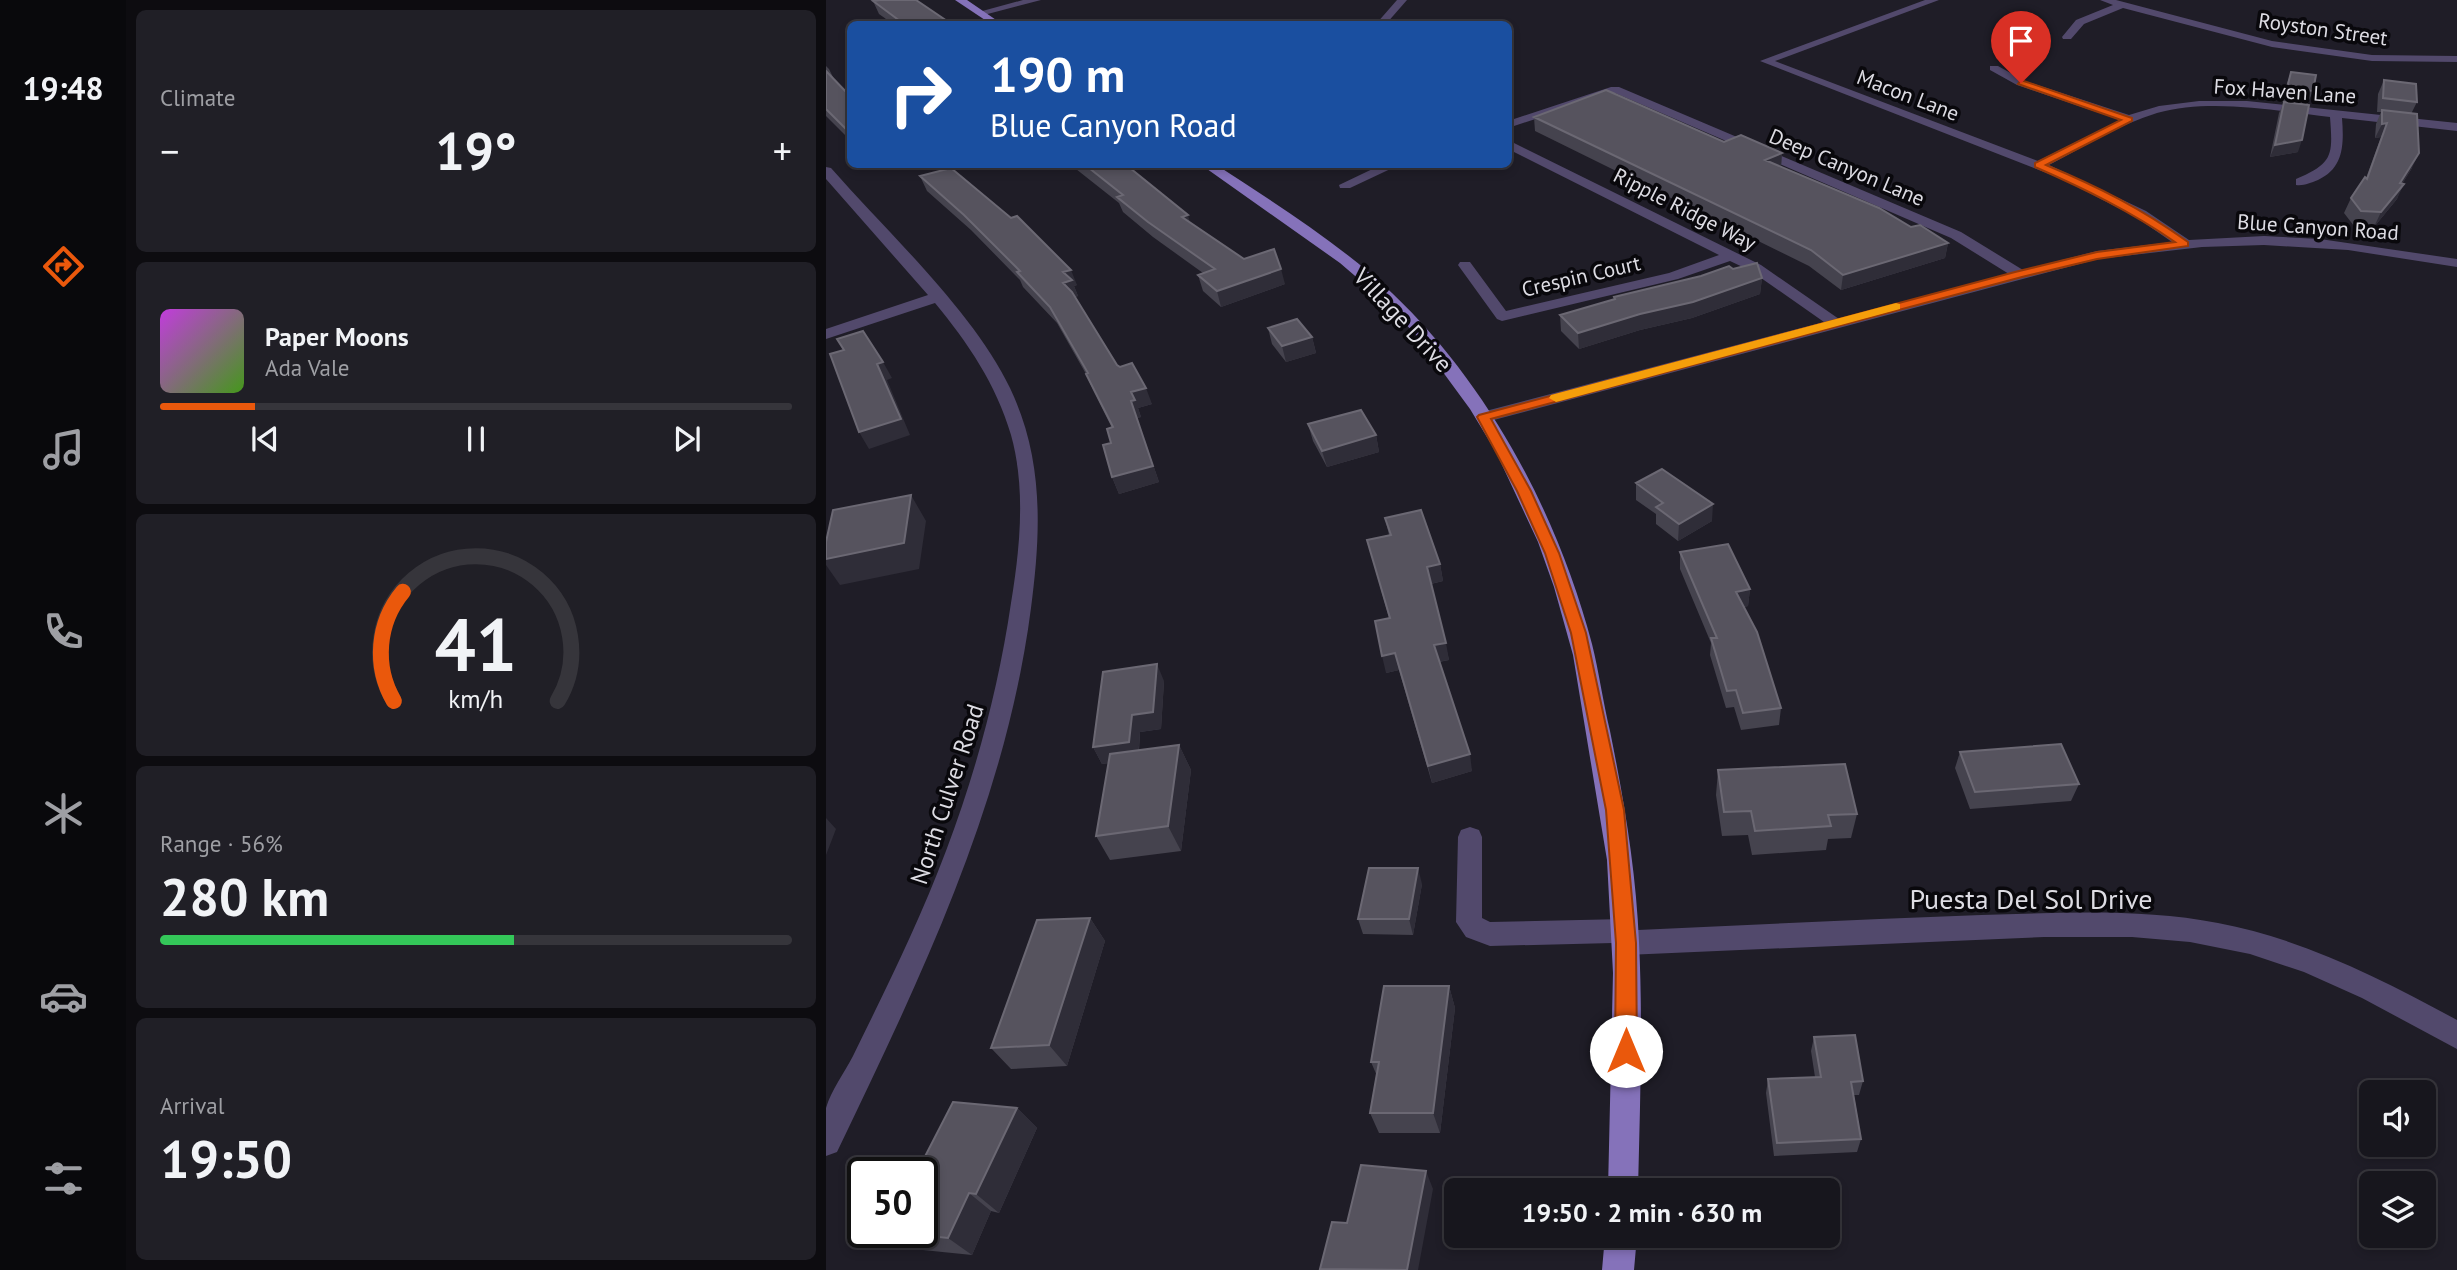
<!DOCTYPE html>
<html lang="en">
<head>
<meta charset="utf-8">
<style>
	:root { --surface:#17161d; --page:#201f26; --text:#f1f3f6; --muted:#9e9fa4; --line:#36353b; --accent:#ea580c }
	body { margin:0; font-family:"PT Sans",sans-serif; background:var(--page); color:var(--text); height:100vh; display:flex; flex-direction:column; font-size:26px; white-space:nowrap }
	* { box-sizing:border-box; margin:0 }
	p { font-size:23px; color:var(--muted) }
	.icon { flex:none; width:38px; height:38px; fill:none; stroke:currentColor; stroke-width:2; stroke-linecap:round; stroke-linejoin:round }
	.map { position:relative; flex:1; overflow:hidden }
	.side { display:flex; flex-direction:column; gap:10px; padding:10px; background:#0d0c10; width:700px }
	.side>* { flex:none }
	.guide { position:absolute; left:21px; top:21px; width:665px; height:147px; border-radius:10px; box-shadow:0 4px 10px #0003,0 0 0 2px var(--line); background:#1a4fa0; color:#fff; overflow:hidden }
	.tools { position:absolute; left:1533px; top:1080px; display:grid; gap:14px }
	.tools a { display:grid; place-items:center; width:77px; height:77px; border-radius:10px; background:var(--surface); box-shadow:0 4px 10px #0003,0 0 0 2px var(--line); font-size:35px }
	.speed { position:absolute; left:21px; top:1157px; display:flex; gap:14px; font-size:35px; font-weight:700; text-align:center }
	.speed>* { display:grid; place-content:center; width:91px; height:91px; border-radius:50%; background:var(--surface); box-shadow:0 4px 10px #0003,0 0 0 2px var(--line); line-height:1 }
	.speed .limit { border:4px solid #111; border-radius:10px; background:#fff; color:#111 }
	.pin { position:absolute; display:grid; place-items:center; width:60px; height:60px; color:#fff; margin:-72px -30px; border-radius:50% 50% 50% 0; rotate:-45deg; box-shadow:0 0 7px #0007 }
	.pin .icon { rotate:45deg }
	.me { position:absolute; width:77px; margin:-38px; rotate:0deg; stroke-linejoin:round; filter:drop-shadow(0 0 5px #0008) }
	.turn { display:flex; align-items:center; gap:24px; height:147px; padding:0 28px; font-size:32px }
	.turn .icon { width:91px; height:91px; stroke-width:2.5 }
	.turn b { display:block; font-size:49px; line-height:60px }
	.big { font-size:52px; font-weight:600; line-height:1.1 }
	.side .tile { flex:1; display:flex; flex-direction:column; justify-content:center; gap:10px; min-width:0; padding:0 24px; border-radius:10px; background:var(--page) }
	.side .dial { align-items:center; gap:0 }
	.dial svg { height:182px; overflow:visible; fill:none; stroke:var(--line); stroke-width:7; stroke-linecap:round; text-anchor:middle }
	.dial text { fill:var(--text); stroke:none }
	.song { display:flex; align-items:center; gap:21px }
	.cover { width:84px; height:84px; border-radius:10px; background:linear-gradient(135deg,hsl(290 70% 55%),hsl(100 70% 35%)) }
	.played { height:7px; border-radius:4px; background:linear-gradient(90deg,var(--accent) 15%,var(--line) 15%) }
	.keys { display:flex; justify-content:space-around; direction:ltr }
	.heat { display:flex; justify-content:space-between; align-items:center; font-size:38px; direction:ltr }
	.charge { height:10px; border-radius:5px; background:linear-gradient(90deg,#34c759 56%,var(--line) 0) }
	.trip { position:absolute; left:618px; top:1178px; width:396px; height:70px; border-radius:10px; background:var(--surface); box-shadow:0 4px 10px #0003,0 0 0 2px var(--line); font-weight:600; line-height:70px; text-align:center }
	main { display:flex; flex:1; min-height:0 }
	.tabs { display:flex; flex-direction:column; width:126px; justify-content:space-around; align-items:center; background:#09090c; color:var(--muted) }
	.tabs .icon { width:49px; height:49px }
	.tabs .current { color:var(--accent) }
	.tabs b { font-size:32px; color:var(--text) }
	.map>svg:first-child { display:block }
	.lines { fill:none; stroke-linecap:round; stroke-linejoin:round }
	.minor { fill:#52496c; fill-rule:evenodd }
	.major { fill:#8572ba; fill-rule:evenodd }
	.wall { fill:#45434e }
	.shaded-wall { fill:#2f2d38 }
	.building { fill:#56535e; stroke:#6b6873; stroke-width:2 }
	.route { fill:#ea580c; stroke:#983908; stroke-width:2 }
	.slow { fill:#f59e0b }
	.labels { text-anchor:middle; dominant-baseline:central; stroke-width:7; stroke-linejoin:round; paint-order:stroke }
	.far-street-label { font-size:21px; fill:#dddce3; stroke:#09080c }
	.street-label { font-size:24px; fill:#dddce3; stroke:#09080c }
	.near-street-label { font-size:28px; fill:#dddce3; stroke:#09080c }
</style>
</head>
<body>
<main>
<nav class="tabs">
<b>19:48</b>
<svg class="icon current" aria-label="directions" viewBox="0 0 24 24"><path d="M12 3l9 9-9 9-9-9zM9 14v-3h6M13 9l2 2-2 2"/></svg>
<svg class="icon" aria-label="music" viewBox="0 0 24 24"><path d="M9 18V5l10-2v13"/><circle cx="6" cy="18" r="3"/><circle cx="16" cy="16" r="3"/></svg>
<svg class="icon" aria-label="phone" viewBox="0 0 24 24"><path d="M5 4h4l2 5-3 2q2 4 5 5l2-3 5 2v4C11 20 4 13 5 4z"/></svg>
<svg class="icon" aria-label="climate" viewBox="0 0 24 24"><path d="M12 3v18M4 7l16 10M4 17L20 7"/></svg>
<svg class="icon" aria-label="car" viewBox="0 0 24 24"><path d="M5 17H2v-5l4-1 3-4h7l3 4 3 1v5h-3M9 17h6M6 11h13"/><circle cx="7" cy="17" r="2"/><circle cx="17" cy="17" r="2"/></svg>
<svg class="icon" aria-label="filters" viewBox="0 0 24 24"><path d="M4 7h16M4 17h16"/><circle cx="9" cy="7" r="2"/><circle cx="15" cy="17" r="2"/></svg>
</nav>
<section class="side">
<div class="tile"><p>Climate</p>
<div class="heat"><a>−</a><b class="big">19°</b><a>+</a></div>
</div>
<div class="tile">
<div class="song"><i class="cover"></i><div><b>Paper Moons</b><p>Ada Vale</p></div></div>
<div class="played"></div>
<div class="keys"><svg class="icon" aria-label="previous" viewBox="0 0 24 24"><path d="M18 5L8 12l10 7zM5 5v14"/></svg><svg class="icon" aria-label="pause" viewBox="0 0 24 24"><path d="M8 5v14M16 5v14"/></svg><svg class="icon" aria-label="next" viewBox="0 0 24 24"><path d="M6 5l10 7-10 7zM19 5v14"/></svg></div>
</div>
<div class="tile dial"><svg viewBox="0 0 100 80">
<path d="M14 69A42 42 0 1 1 86 69"/>
<path d="M14 69A42 42 0 0 1 18 21" stroke="#ea580c"/>
<text x="50" y="56" font-size="32" font-weight="700">41</text>
<text x="50" y="72" font-size="11">km/h</text>
</svg></div>
<div class="tile"><p>Range · 56%</p><b class="big">280 km</b><div class="charge"></div></div>
<div class="tile"><p>Arrival</p><b class="big">19:50</b></div>
</section>
<div class="map">
<svg width="1631" height="1270" viewBox="0 0 1631 1270">
	<rect width="100%" height="100%" fill="#1f1d27"/>
	<g class="lines">
		<path class="minor" d="M 197,0 L 215,0 L 154,16 L 149,13 Z
			M 571,0 L 581,0 L 560,24 L 550,24 Z
			M 1099,0 L 1113,0 L 949,61 L 1212,161 L 1294,120 L 1191,85 L 1164,70 L 1164,66 L 1172,66 L 1199,81 L 1303,115 L 1333,106 L 1373,101 L 1421,101 L 1631,123 L 1631,131 L 1516,118 C 1518,144 1518,168 1492,180 C 1484,183 1478,186 1470,185 L 1470,179 C 1507,163 1507,156 1504,117 C 1449,111 1386,98 1331,113 C 1294,124 1258,147 1223,165 L 1320,211 L 1363,240 L 1438,236 L 1494,239 L 1631,259 L 1631,267 L 1522,250 L 1438,245 L 1376,247 L 1272,259 L 664,421 L 652,421 L 649,417 L 652,413 L 998,322 L 925,271 L 904,261 L 852,279 L 676,321 L 671,319 L 632,265 L 634,262 L 644,262 L 680,311 L 843,273 L 893,255 L 682,149 L 682,140 L 935,265 L 1013,319 L 1183,274 L 1125,238 L 789,93 L 682,128 L 682,121 L 785,87 L 793,87 L 1135,232 L 1197,270 L 1271,251 L 1346,242 L 1310,217 L 1236,179 L 934,61 Z
			M 1274,0 L 1290,0 L 1446,41 L 1546,55 L 1631,56 L 1631,62 L 1546,61 L 1446,47 L 1297,8 L 1258,24 L 1245,39 L 1237,39 L 1236,37 L 1250,20 L 1287,5 Z
			M 557,164 L 575,164 L 524,188 L 514,188 L 513,185 Z
			M 0,167 L 5,168 C 62,233 147,311 184,388 C 218,459 215,532 205,608 C 180,802 95,977 11,1152 L 0,1156 C 0,1142 0,1122 0,1108 C 5,1091 18,1073 27,1056 C 46,1017 66,977 84,937 C 133,830 168,719 185,603 C 194,548 200,489 185,435 C 170,384 142,343 109,303 L 0,339 L 0,329 L 102,295 L 0,179 Z
			M 644,827 L 653,830 L 656,837 L 656,918 L 664,922 L 799,919 L 808,923 L 812,930 C 926,925 1040,919 1155,915 C 1234,913 1314,908 1392,923 C 1477,939 1556,979 1631,1020 L 1631,1049 L 1536,998 L 1478,972 L 1424,954 L 1364,942 L 1306,937 L 1218,937 L 800,955 L 791,951 L 787,943 L 664,946 L 640,937 L 630,922 L 632,837 L 635,830 Z"/>
		<path class="major" d="M 129,0 L 141,0 L 176,24 L 165,24 Z
			M 374,164 L 389,164 C 450,204 513,243 566,293 C 663,385 732,515 766,644 C 773,672 777,702 784,731 C 798,800 810,870 813,942 C 817,1024 814,1107 812,1190 L 782,1190 L 787,973 L 781,860 L 747,655 L 728,587 L 712,542 L 670,452 L 644,409 L 589,334 L 557,300 L 514,263 Z
			M 779,1236 L 811,1236 L 808,1270 L 776,1270 Z"/>
	</g>
	<path class="wall" d="M 47,1 L 122,24 L 67,24 L 53,14 Z
		M 0,66 L 3,69 L 8,79 L 24,96 L 24,140 L 0,116 Z
		M 1465,72 L 1487,91 L 1481,105 L 1456,102 L 1460,86 Z
		M 1558,80 L 1591,102 L 1585,114 L 1586,168 L 1576,184 L 1571,199 L 1548,227 L 1528,226 L 1518,213 L 1525,198 L 1540,178 L 1555,137 L 1549,138 L 1550,124 L 1555,112 L 1551,112 L 1552,94 Z
		M 1458,102 L 1472,152 L 1444,157 L 1453,113 Z
		M 708,117 L 898,142 L 956,153 L 955,167 L 1122,243 L 1119,258 L 1015,290 L 983,266 L 709,131 Z
		M 249,164 L 299,164 L 364,222 L 418,259 L 459,284 L 395,307 L 377,291 L 372,275 L 377,273 L 327,237 L 297,212 L 293,203 L 250,169 Z
		M 94,176 L 251,285 L 248,286 L 252,296 L 249,297 L 291,365 L 326,404 L 312,408 L 315,417 L 311,418 L 333,482 L 293,494 L 286,477 L 286,428 L 267,390 L 260,374 L 231,323 L 197,287 L 194,280 L 145,230 L 101,191 Z
		M 907,269 L 936,278 L 934,294 L 866,318 L 814,330 L 753,349 L 735,331 L 734,315 L 788,299 L 788,297 Z
		M 442,328 L 486,337 L 490,353 L 460,362 L 446,344 Z
		M 482,424 L 550,435 L 553,452 L 501,467 L 487,441 Z
		M 810,483 L 886,521 L 852,541 L 830,524 L 830,514 L 810,500 Z
		M 559,518 L 614,564 L 617,581 L 605,584 L 623,660 L 613,662 L 646,771 L 606,783 L 573,670 L 560,673 L 563,618 L 541,540 L 563,535 Z
		M 854,552 L 924,589 L 922,606 L 918,607 L 955,708 L 953,725 L 915,730 L 908,707 L 900,708 L 884,655 L 885,643 L 854,569 Z
		M 338,681 L 335,729 L 314,732 L 313,751 L 353,745 L 365,770 L 355,851 L 284,860 L 270,836 L 283,763 L 276,764 L 267,747 Z
		M 1134,752 L 1253,784 L 1245,801 L 1144,809 L 1129,768 Z
		M 892,770 L 1031,814 L 1025,838 L 1002,839 L 1000,850 L 926,855 L 922,835 L 896,836 L 890,795 Z
		M 596,884 L 587,935 L 537,934 L 532,919 Z
		M 264,918 L 279,941 L 241,1066 L 185,1069 L 165,1048 Z
		M 623,986 L 629,1008 L 614,1133 L 553,1133 L 544,1113 L 551,1076 L 545,1062 Z
		M 988,1037 L 1037,1081 L 1033,1095 L 1028,1095 L 1035,1139 L 1031,1152 L 948,1156 L 940,1093 L 942,1079 L 989,1077 L 985,1051 Z
		M 191,1108 L 211,1128 L 173,1213 L 165,1211 L 146,1255 L 87,1249 L 62,1232 Z"/>
	<path class="shaded-wall" d="M 121,21 L 122,24 L 106,24 Z
		M 1561,123 L 1555,137 L 1549,138 L 1556,124 Z
		M 1476,140 L 1472,152 L 1444,157 L 1449,145 Z
		M 956,153 L 955,167 L 939,160 Z
		M 1593,153 L 1586,168 L 1568,197 L 1578,184 L 1571,199 L 1548,227 L 1555,212 Z
		M 362,215 L 366,230 L 356,217 Z
		M 1122,243 L 1119,258 L 1015,290 L 1017,275 Z
		M 455,269 L 459,284 L 395,307 L 391,291 Z
		M 245,270 L 251,285 L 248,286 L 252,296 L 244,299 L 237,283 L 237,272 Z
		M 936,278 L 934,294 L 866,318 L 814,330 L 753,349 L 752,333 Z
		M 486,337 L 490,353 L 460,362 L 456,346 Z
		M 57,362 L 66,378 L 61,380 L 84,435 L 43,449 L 33,432 L 51,364 Z
		M 320,388 L 326,404 L 312,408 L 315,417 L 311,418 L 333,482 L 293,494 L 286,477 L 305,401 L 305,392 Z
		M 550,435 L 553,452 L 501,467 L 496,451 Z
		M 85,495 L 100,521 L 93,569 L 14,585 L 0,565 L 0,559 Z
		M 887,504 L 886,521 L 852,541 L 853,524 Z
		M 614,564 L 617,581 L 604,584 L 601,567 Z
		M 924,589 L 922,606 L 909,609 L 910,592 Z
		M 620,643 L 623,660 L 611,662 L 608,645 Z
		M 569,653 L 573,670 L 560,673 L 556,656 Z
		M 331,664 L 338,681 L 335,729 L 314,732 L 312,758 L 276,764 L 267,747 L 306,715 Z
		M 353,745 L 365,770 L 355,851 L 342,826 Z
		M 644,754 L 646,771 L 606,783 L 602,766 Z
		M 0,818 L 10,829 L 0,855 Z
		M 592,868 L 596,884 L 587,935 L 583,919 Z
		M 264,918 L 279,941 L 241,1066 L 223,1045 Z
		M 623,986 L 629,1008 L 614,1133 L 607,1113 Z
		M 191,1108 L 211,1128 L 173,1213 L 150,1194 Z
		M 600,1171 L 607,1189 L 592,1270 L 581,1270 Z
		M 143,1193 L 165,1211 L 146,1255 L 122,1238 Z"/>
	<path class="building" d="M 54,0 L 90,0 L 121,21 L 106,24 L 78,24 L 47,1 Z
		M 0,71 L 24,96 L 24,129 L 21,130 L 0,109 Z
		M 1465,72 L 1490,75 L 1487,91 L 1461,88 Z
		M 1558,80 L 1590,84 L 1591,102 L 1557,98 Z
		M 780,90 L 898,142 L 915,135 L 956,153 L 939,160 L 1053,208 L 1085,227 L 1094,225 L 1122,243 L 1017,275 L 985,250 L 708,117 Z
		M 1458,102 L 1483,105 L 1476,140 L 1449,145 Z
		M 1556,110 L 1591,114 L 1593,153 L 1574,183 L 1578,184 L 1555,212 L 1535,211 L 1525,198 L 1539,177 L 1541,179 L 1561,123 L 1556,124 Z
		M 258,164 L 299,164 L 362,215 L 356,217 L 418,259 L 448,249 L 455,269 L 391,291 L 372,275 L 389,269 L 322,222 L 291,197 L 297,195 Z
		M 125,168 L 185,218 L 191,216 L 245,270 L 237,272 L 246,280 L 237,283 L 246,292 L 291,365 L 294,367 L 306,363 L 320,388 L 305,392 L 309,400 L 305,401 L 327,466 L 286,477 L 277,445 L 285,443 L 281,429 L 287,427 L 260,374 L 262,373 L 224,307 L 191,272 L 194,271 L 138,215 L 94,176 Z
		M 931,263 L 936,278 L 867,302 L 814,314 L 752,333 L 734,315 L 789,299 L 788,297 L 875,276 L 903,266 L 907,269 Z
		M 471,319 L 486,337 L 456,346 L 442,328 Z
		M 37,331 L 57,362 L 51,364 L 75,419 L 33,432 L 4,354 L 18,350 L 11,339 Z
		M 535,410 L 550,435 L 496,451 L 482,424 Z
		M 836,469 L 887,504 L 853,524 L 830,507 L 837,503 L 810,483 Z
		M 85,495 L 78,543 L 0,559 L 0,542 L 7,510 Z
		M 595,510 L 614,564 L 601,567 L 620,643 L 608,645 L 644,754 L 602,766 L 569,653 L 556,656 L 549,621 L 564,618 L 541,540 L 565,535 L 559,518 Z
		M 902,544 L 924,589 L 910,592 L 931,632 L 955,708 L 917,713 L 910,690 L 901,691 L 885,638 L 891,638 L 854,552 Z
		M 331,664 L 327,712 L 306,715 L 303,742 L 267,747 L 277,672 Z
		M 1235,744 L 1253,784 L 1149,792 L 1134,752 Z
		M 353,745 L 342,826 L 270,836 L 284,754 Z
		M 1019,764 L 1031,814 L 1002,815 L 1005,826 L 929,831 L 925,811 L 898,812 L 892,770 Z
		M 543,868 L 592,868 L 583,919 L 532,919 Z
		M 264,918 L 223,1045 L 165,1048 L 211,920 Z
		M 558,986 L 623,986 L 607,1113 L 544,1113 L 553,1062 L 545,1062 Z
		M 1029,1035 L 1037,1081 L 1025,1082 L 1035,1139 L 951,1143 L 942,1079 L 995,1077 L 988,1037 Z
		M 127,1102 L 191,1108 L 150,1194 L 143,1193 L 122,1238 L 64,1232 L 96,1232 L 96,1172 L 91,1172 Z
		M 535,1165 L 600,1171 L 581,1270 L 494,1269 L 506,1222 L 521,1223 Z"/>
	<path class="route" d="M 1195,80 L 1306,118 L 1306,121 L 1220,165 C 1273,187 1316,209 1362,242 L 1362,246 L 1271,259 L 1196,277 L 665,419 L 705,491 L 733,553 L 760,633 L 798,810 L 810,943 L 811,1051 L 808,1058 L 800,1061 L 792,1058 L 789,1051 L 790,943 L 780,810 L 745,633 L 719,553 L 691,491 L 651,417 L 653,415 L 1189,272 L 1271,252 L 1349,242 C 1304,211 1259,189 1209,167 L 1209,163 L 1295,120 L 1192,84 Z"/>
	<path class="slow" d="M 1070,303 L 1074,304 L 1074,309 L 734,401 L 730,402 L 723,398 L 725,395 Z"/>
	<g class="labels">
		<g class="far-street-label">
			<text transform="translate(1497 29) rotate(8)">Royston Street</text>
			<text transform="translate(1459 91) rotate(4)">Fox Haven Lane</text>
			<text transform="translate(1082 95) rotate(21)">Macon Lane</text>
			<text transform="translate(1021 167) rotate(23)">Deep Canyon Lane</text>
			<text transform="translate(859 209) rotate(27)">Ripple Ridge Way</text>
			<text transform="translate(1492 227) rotate(4)">Blue Canyon Road</text>
			<text transform="translate(755 276) rotate(-13)">Crespin Court</text>
		</g>
		<g class="street-label">
			<text transform="translate(577 320) rotate(47)">Village Drive</text>
			<text transform="translate(121 794) rotate(-72)">North Culver Road</text>
		</g>
		<g class="near-street-label">
			<text x="1205" y="898">Puesta Del Sol Drive</text>
		</g>
	</g>
</svg>
<div class="tools">
<a><svg class="icon" aria-label="sound" viewBox="0 0 24 24"><path d="M4 9h4l5-4v14l-5-4H4zM17 9q2 3 0 6"/></svg></a>
<a><svg class="icon" aria-label="layers" viewBox="0 0 24 24"><path d="M12 4l9 5-9 5-9-5zM3 14l9 5 9-5"/></svg></a>
</div>
<div class="speed"><div class="limit">50</div></div>
<div class="pin" style="left:1195px;top:83px;background:#d93025"><svg class="icon" aria-label="arrive" viewBox="0 0 24 24"><path d="M6 21V4h12l-3 4 3 4H6"/></svg></div>
<svg class="me" style="left:800px;top:1051px" viewBox="-20 -20 40 40"><circle r="19" fill="#fff"/><path d="M0-13L10 11 0 6-10 11z" fill="#ea580c"/></svg>
<div class="trip">19:50 · 2 min · 630 m</div>
<div class="guide">
<div class="turn"><svg class="icon" aria-label="right" viewBox="0 0 24 24"><path d="M7 20v-9h11M14 6l5 5-5 5"/></svg><div><b>190 m</b>Blue Canyon Road</div></div>
</div>
</div>
</main>
</body>
</html>
